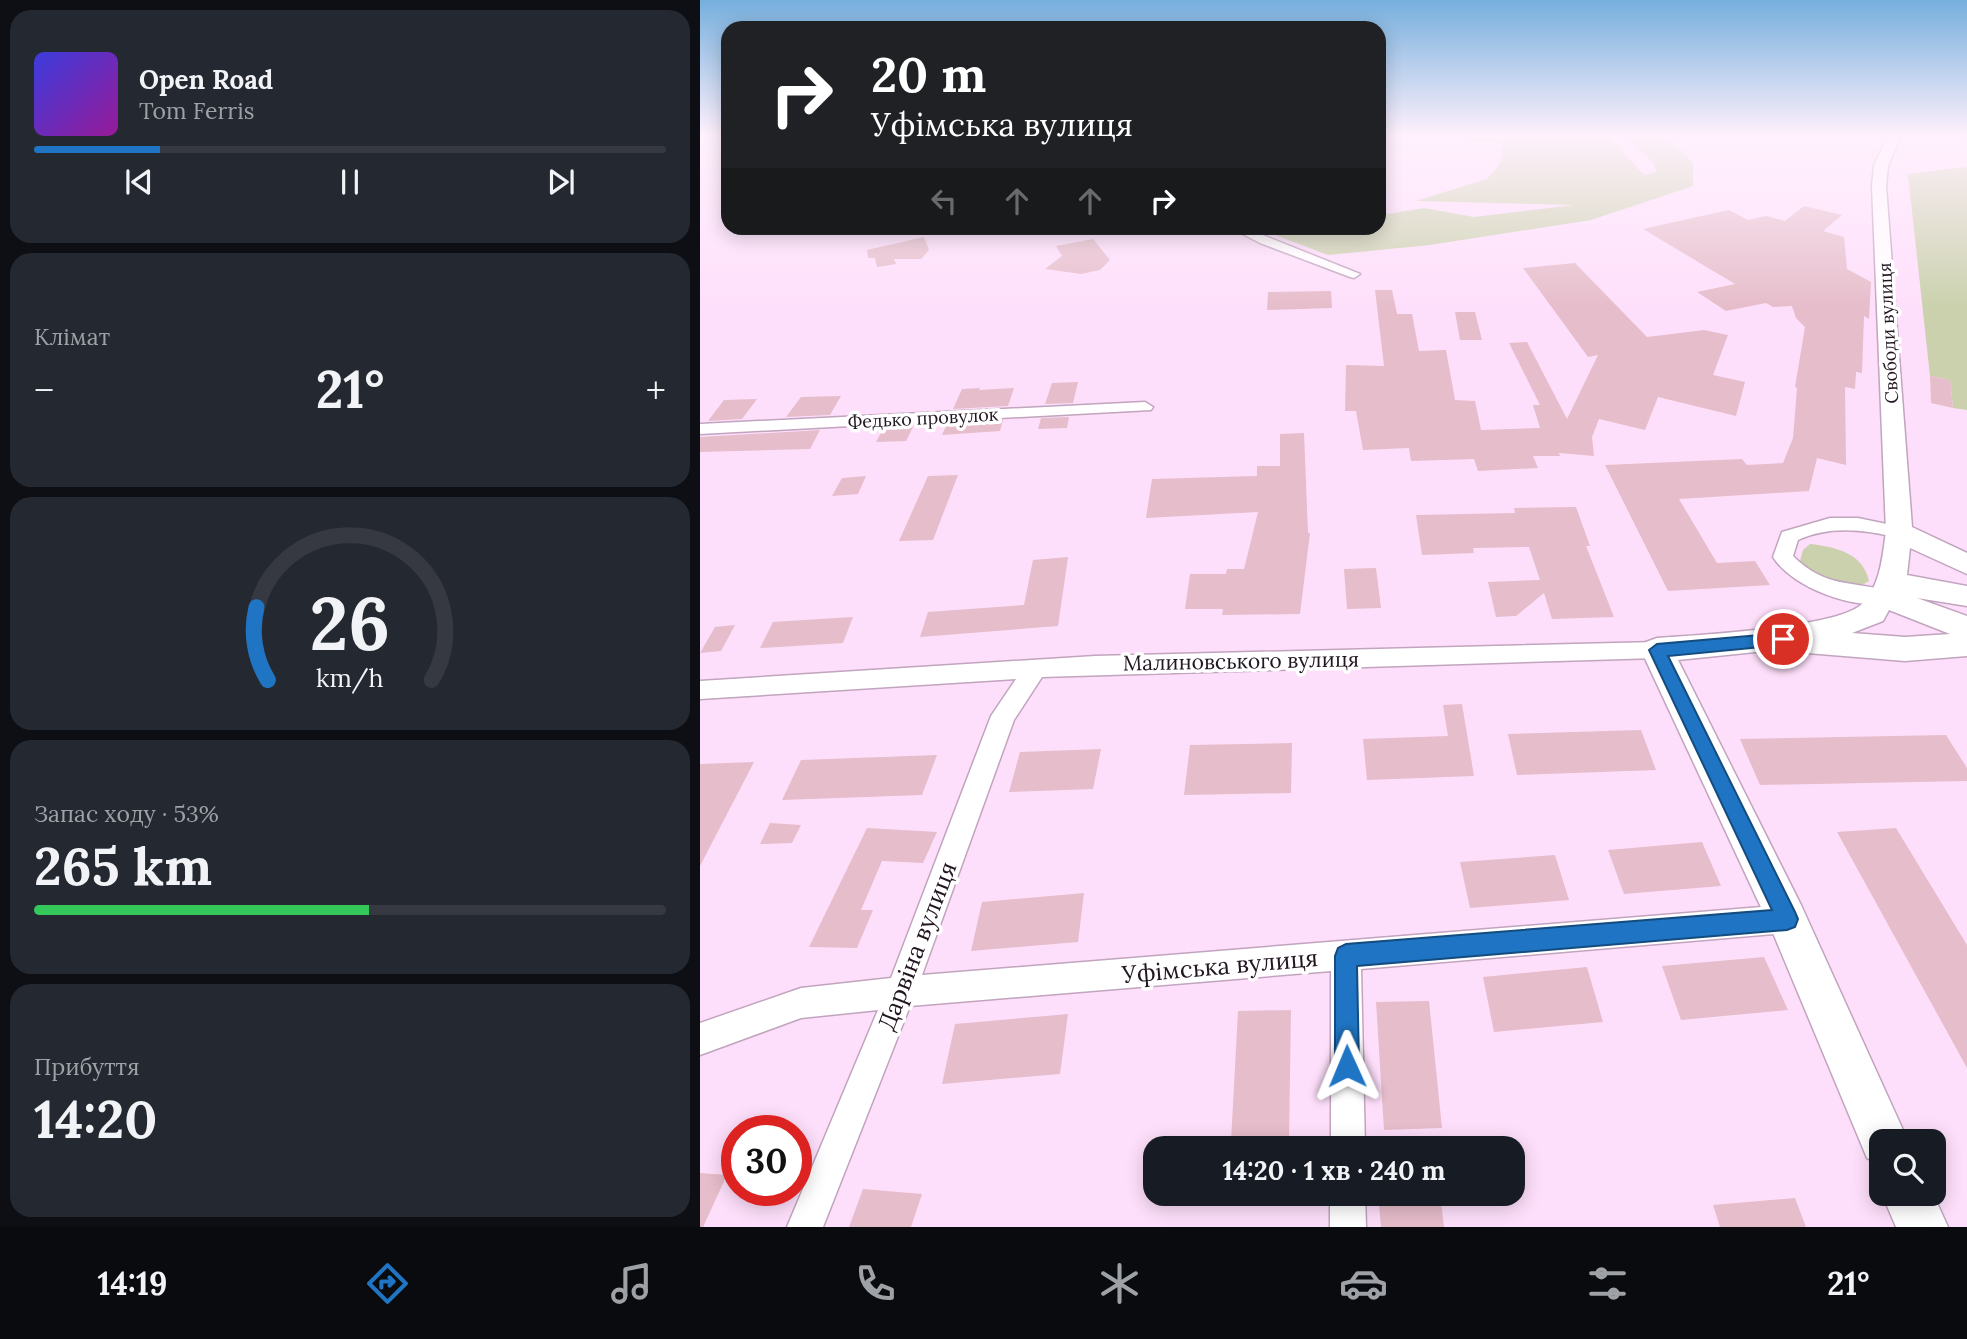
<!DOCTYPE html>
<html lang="uk">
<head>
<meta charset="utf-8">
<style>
	:root { --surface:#171b24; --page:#242831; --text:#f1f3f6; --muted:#9ea1a6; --line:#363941; --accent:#1f75c3 }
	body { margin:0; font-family:Lora,serif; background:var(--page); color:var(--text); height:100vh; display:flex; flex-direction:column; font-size:26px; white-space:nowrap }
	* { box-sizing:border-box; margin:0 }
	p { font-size:23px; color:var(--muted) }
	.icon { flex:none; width:38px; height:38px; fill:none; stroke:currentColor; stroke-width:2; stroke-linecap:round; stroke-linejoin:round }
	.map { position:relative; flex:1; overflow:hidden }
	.details { display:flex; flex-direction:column; gap:10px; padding:10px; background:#0d0f14; width:700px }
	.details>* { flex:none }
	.banner { position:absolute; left:21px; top:21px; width:665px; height:214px; border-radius:21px; box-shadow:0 4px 18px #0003; background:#202124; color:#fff; overflow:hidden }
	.fabs { position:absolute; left:1169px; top:1129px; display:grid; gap:14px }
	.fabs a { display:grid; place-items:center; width:77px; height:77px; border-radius:14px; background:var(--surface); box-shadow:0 4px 18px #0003; font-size:35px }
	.speed { position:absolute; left:21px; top:1115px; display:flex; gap:14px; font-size:35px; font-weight:700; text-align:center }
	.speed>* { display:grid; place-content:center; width:91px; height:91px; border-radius:50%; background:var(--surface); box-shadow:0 4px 18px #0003; line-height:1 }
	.speed .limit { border:10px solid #d22; background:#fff; color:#111 }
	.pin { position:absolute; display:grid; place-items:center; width:60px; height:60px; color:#fff; margin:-30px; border:4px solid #fff; border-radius:50%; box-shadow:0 2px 7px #0007 }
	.me { position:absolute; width:77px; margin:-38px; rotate:359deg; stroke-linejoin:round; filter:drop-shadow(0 0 5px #0008) }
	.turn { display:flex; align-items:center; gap:24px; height:147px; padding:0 35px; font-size:32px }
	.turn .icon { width:91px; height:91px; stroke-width:2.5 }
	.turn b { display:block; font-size:49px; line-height:60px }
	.lanes { display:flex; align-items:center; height:66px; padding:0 35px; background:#0003; justify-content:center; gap:35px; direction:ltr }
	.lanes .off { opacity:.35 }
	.big { font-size:52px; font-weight:800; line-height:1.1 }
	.details .widget { flex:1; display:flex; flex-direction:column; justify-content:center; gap:10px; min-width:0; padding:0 24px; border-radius:21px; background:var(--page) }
	.details .dial { align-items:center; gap:0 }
	.dial svg { height:182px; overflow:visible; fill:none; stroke:var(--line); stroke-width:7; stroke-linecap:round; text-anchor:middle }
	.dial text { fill:var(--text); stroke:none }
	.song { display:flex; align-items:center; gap:21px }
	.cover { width:84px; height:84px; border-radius:10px; background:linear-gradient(135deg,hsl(240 70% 55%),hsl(300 70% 35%)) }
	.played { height:7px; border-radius:4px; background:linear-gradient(90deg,var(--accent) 20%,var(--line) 20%) }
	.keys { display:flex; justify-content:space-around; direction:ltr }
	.heat { display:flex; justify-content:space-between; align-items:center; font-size:38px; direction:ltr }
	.charge { height:10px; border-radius:5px; background:linear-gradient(90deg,#34c759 53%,var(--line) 0) }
	.trip { position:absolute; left:443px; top:1136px; width:382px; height:70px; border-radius:21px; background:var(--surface); box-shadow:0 4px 18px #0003; font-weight:800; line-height:70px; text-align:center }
	.dock { display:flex; height:112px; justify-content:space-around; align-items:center; background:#090b0e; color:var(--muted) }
	.dock .icon { width:49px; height:49px }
	.dock .selected { color:var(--accent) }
	.dock b { font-size:32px; color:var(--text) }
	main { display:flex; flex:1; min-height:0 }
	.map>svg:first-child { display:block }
	.green { fill:#cad1ac }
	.building { fill:#e6bdca }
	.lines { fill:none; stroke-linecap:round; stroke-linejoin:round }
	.street-casing { stroke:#c1a4be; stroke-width:3 }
	.secondary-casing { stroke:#c1a4be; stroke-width:3 }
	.street { fill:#fff; fill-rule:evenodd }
	.secondary { fill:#fff; fill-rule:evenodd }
	.route { fill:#1f75c3; stroke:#144c7f; stroke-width:2 }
	.labels { text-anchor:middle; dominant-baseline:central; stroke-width:7; stroke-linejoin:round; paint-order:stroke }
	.far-street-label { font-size:18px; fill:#221721; stroke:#fff }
	.street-label { font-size:21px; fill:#221721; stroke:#fff }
	.near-street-label { font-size:24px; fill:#221721; stroke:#fff }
</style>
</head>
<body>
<main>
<section class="details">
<div class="widget">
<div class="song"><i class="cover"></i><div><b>Open Road</b><p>Tom Ferris</p></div></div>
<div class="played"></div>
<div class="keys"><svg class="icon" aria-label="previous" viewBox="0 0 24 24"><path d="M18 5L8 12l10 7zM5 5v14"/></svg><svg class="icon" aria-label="pause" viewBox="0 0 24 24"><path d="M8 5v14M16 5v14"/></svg><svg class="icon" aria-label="next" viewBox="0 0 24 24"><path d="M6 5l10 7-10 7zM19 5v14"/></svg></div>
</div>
<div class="widget"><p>Клімат</p>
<div class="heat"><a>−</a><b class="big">21°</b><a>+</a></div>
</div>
<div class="widget dial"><svg viewBox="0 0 100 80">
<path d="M14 69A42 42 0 1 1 86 69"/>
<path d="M14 69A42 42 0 0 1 9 37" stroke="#1f75c3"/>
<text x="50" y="56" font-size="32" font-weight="700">26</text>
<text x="50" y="72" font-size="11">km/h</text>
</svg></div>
<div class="widget"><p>Запас ходу · 53%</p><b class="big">265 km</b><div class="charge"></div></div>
<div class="widget"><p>Прибуття</p><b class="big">14:20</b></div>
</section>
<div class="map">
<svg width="1267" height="1227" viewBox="0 0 1267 1227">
	<rect width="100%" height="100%" fill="#fedffb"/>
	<path class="green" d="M 769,137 L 910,137 L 944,175 L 956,172 L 954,164 L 926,137 L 967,137 L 993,163 L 993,186 L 891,220 L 730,245 L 628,255 L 557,228 L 679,228 L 679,211 L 688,214 L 724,208 L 774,217 L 874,205 L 716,201 L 787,179 L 800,164 L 804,143 L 772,142 Z
		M 1267,167 L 1267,410 L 1253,408 L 1250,380 L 1230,376 L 1208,174 Z
		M 1110,544 C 1136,547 1163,553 1169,581 C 1148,596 1125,579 1104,570 L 1100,561 L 1103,550 Z"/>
	<path class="building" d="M 1104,206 L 1142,215 L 1123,231 L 1144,237 L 1147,269 L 1171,282 L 1169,319 L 1164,316 L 1162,373 L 1156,372 L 1155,389 L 1145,387 L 1146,465 L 1117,458 L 1109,491 L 979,499 L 1017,563 L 1055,561 L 1070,585 L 968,591 L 905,465 L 1042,459 L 1047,465 L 1083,463 L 1093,438 L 1097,388 L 1095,387 L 1105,327 L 1096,318 L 1092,306 L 1073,307 L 1066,303 L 1026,311 L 997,292 L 1035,284 L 943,229 L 1029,210 L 1048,220 L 1066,216 L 1085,221 Z
		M 224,237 L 229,250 L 221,259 L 194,259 L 196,264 L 177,267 L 175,258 L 168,258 L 167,250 Z
		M 393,239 L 410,260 L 400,270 L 381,274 L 345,269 L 362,256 L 356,246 Z
		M 875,263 L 947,337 L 1004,330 L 1028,335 L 1013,375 L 1045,382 L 1036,416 L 958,397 L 945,430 L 899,419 L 892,437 L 894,456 L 859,453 L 860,456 L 833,456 L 838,468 L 778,471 L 774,459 L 711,461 L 709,448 L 663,450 L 656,411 L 645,411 L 646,365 L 684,366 L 675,290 L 692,290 L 697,314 L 712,314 L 719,351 L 746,350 L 755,400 L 775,401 L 781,430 L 840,428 L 833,405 L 840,405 L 809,343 L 827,342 L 867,419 L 898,355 L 888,357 L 823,268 Z
		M 631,291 L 632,308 L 567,310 L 568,292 Z
		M 755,312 L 775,312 L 782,340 L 760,340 Z
		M 1230,376 L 1250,380 L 1253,408 L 1231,403 Z
		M 378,382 L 373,403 L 345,404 L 352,383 Z
		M 280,388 L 279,390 L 314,388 L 308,406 L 253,409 L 262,389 Z
		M 141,396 L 130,415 L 86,417 L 101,397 Z
		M 57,399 L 42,419 L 8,421 L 24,400 Z
		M 369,417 L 367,428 L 338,429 L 341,418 Z
		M 303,420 L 300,431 L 242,435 L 247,424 Z
		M 214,425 L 206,441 L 176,442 L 184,427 Z
		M 120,430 L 110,449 L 0,452 L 0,437 Z
		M 604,433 L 608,533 L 610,533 L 600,614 L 522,615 L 523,609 L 485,609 L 490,574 L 526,574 L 527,569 L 544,569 L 558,512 L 446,518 L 452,479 L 557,476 L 557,466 L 580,466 L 580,434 Z
		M 258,475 L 233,540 L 199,541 L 228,476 Z
		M 166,476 L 158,494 L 132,496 L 142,478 Z
		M 876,507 L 890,546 L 886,546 L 914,617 L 852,619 L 844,593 L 816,616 L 796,617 L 788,582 L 840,580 L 829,547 L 773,548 L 774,553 L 722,555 L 716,515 L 815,513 L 814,508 Z
		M 368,557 L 358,626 L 220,637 L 228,612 L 324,605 L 333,560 Z
		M 676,568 L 681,608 L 647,609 L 644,569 Z
		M 153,617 L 143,643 L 60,648 L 73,622 Z
		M 35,625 L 21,651 L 0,653 L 15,627 Z
		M 762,704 L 774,776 L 667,780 L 663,739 L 748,736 L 743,705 Z
		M 941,730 L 956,770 L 817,775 L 808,734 Z
		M 1246,735 L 1267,768 L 1267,781 L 1060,785 L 1040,739 Z
		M 592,743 L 591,793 L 484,795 L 490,745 Z
		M 401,749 L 393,789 L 309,792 L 320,752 Z
		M 237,755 L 222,795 L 82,800 L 101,760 Z
		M 54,762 L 0,866 L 0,764 Z
		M 70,823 L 101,825 L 92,843 L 60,844 Z
		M 167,828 L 237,832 L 223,863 L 182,861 L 161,910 L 173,910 L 157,948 L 109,947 Z
		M 1196,828 L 1267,945 L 1267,1068 L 1137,832 Z
		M 1002,842 L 1021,886 L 924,894 L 908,850 Z
		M 855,855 L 869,900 L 770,908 L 760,862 Z
		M 384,893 L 378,942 L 271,951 L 282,902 Z
		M 1064,957 L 1088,1010 L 981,1020 L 962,966 Z
		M 887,967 L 903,1022 L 794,1032 L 783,977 Z
		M 729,1001 L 742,1128 L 684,1130 L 676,1002 Z
		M 591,1010 L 589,1139 L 531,1141 L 538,1011 Z
		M 368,1014 L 360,1074 L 242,1084 L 255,1024 Z
		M 0,1173 L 27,1175 L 3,1227 L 0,1227 Z
		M 163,1189 L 222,1194 L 211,1227 L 149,1227 Z
		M 1095,1198 L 1106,1227 L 1020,1227 L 1013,1205 Z
		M 741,1201 L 744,1227 L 681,1227 L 679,1205 Z"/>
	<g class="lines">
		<g class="street-casing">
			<path id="street" d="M 531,228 L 545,228 L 660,274 L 654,278 L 650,277 L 560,243 Z
				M 445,402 L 453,407 L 451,410 L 0,434 L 0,424 Z
				M 1130,518 L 1158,518 L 1206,528 L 1208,532 L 1206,536 L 1199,538 C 1165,530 1131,525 1098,540 L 1093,556 C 1126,589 1152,580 1192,592 L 1195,597 L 1192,602 C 1158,612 1092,588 1073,557 L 1082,532 Z
				M 957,642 L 965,644 L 968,650 L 965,656 L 957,658 L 342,677 L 314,720 L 222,975 L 1087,905 L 1097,909 L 1101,919 L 1097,929 L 1087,933 L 661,969 L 665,1148 L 631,1148 L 631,971 L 210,1006 L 123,1227 L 87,1227 L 178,1010 L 101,1018 L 0,1055 L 0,1023 L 101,988 L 191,978 L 291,716 L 316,679 L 0,699 L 0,681 L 395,656 Z
				M 630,1194 L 665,1194 L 666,1227 L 630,1227 Z"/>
		</g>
		<g class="secondary-casing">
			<path id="secondary" d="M 1187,137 L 1200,137 L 1188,166 L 1186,186 L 1212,527 L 1267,553 L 1267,574 L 1210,548 L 1207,575 L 1267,586 L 1267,606 L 1217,598 L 1267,616 L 1267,656 L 1205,661 L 1107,653 L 1095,648 L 978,660 L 1101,905 L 1208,1141 L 1181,1141 L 1181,1164 L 1167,1158 L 1073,933 L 941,650 L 946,642 L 957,638 C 995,635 1141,628 1163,603 C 1181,583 1182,558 1186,532 L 1172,186 L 1174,166 ZM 1189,610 L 1250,634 L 1205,637 L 1152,633 L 1183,621 Z
				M 1182,1194 L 1233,1194 L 1248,1227 L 1196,1227 Z"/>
		</g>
		<use href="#street" class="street"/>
		<use href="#secondary" class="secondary"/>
	</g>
	<linearGradient id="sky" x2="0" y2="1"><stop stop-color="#76afdd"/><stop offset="0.44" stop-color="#fff1fd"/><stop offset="1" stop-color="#fff1fd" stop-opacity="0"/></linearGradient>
	<rect width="1267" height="309" fill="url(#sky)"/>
	<path class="route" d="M 1083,633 L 1091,639 L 1083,645 L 968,656 L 1095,912 L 1098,919 L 1095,927 L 1087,930 L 657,966 L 659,1066 L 656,1074 L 647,1078 L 638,1074 L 635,1066 L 635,956 L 638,948 L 646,944 L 1072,910 L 949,650 L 957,644 Z"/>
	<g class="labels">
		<g class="far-street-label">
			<text transform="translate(1188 333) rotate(-93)">Свободи вулиця</text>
			<text transform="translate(223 418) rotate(-3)">Федько провулок</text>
		</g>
		<g class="street-label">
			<text transform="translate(541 661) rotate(-1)">Малиновського вулиця</text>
		</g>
		<g class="near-street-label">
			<text transform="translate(217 946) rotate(-69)">Дарвіна вулиця</text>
			<text transform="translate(520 966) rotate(-5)">Уфімська вулиця</text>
		</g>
	</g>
</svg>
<div class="fabs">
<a><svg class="icon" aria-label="search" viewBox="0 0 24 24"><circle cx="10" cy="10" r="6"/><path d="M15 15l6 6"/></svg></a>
</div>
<div class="speed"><div class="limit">30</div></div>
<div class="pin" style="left:1083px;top:639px;background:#d93025"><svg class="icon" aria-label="arrive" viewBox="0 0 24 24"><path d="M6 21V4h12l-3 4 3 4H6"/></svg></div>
<svg class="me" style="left:647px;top:1066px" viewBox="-20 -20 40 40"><path d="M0-17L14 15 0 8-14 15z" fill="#1f75c3" stroke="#fff" stroke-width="4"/></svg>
<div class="trip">14:20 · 1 хв · 240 m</div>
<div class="banner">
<div class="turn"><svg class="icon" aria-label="right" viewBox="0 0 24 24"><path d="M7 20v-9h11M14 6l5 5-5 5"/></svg><div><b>20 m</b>Уфімська вулиця</div></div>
<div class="lanes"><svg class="icon off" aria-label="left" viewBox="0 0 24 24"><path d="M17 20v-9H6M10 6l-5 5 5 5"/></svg><svg class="icon off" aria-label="ahead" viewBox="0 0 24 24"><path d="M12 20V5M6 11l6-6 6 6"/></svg><svg class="icon off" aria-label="ahead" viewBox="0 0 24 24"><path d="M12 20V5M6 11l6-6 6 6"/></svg><svg class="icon" aria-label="right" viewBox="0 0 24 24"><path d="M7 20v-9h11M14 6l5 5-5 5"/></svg></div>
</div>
</div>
</main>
<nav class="dock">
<b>14:19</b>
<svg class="icon selected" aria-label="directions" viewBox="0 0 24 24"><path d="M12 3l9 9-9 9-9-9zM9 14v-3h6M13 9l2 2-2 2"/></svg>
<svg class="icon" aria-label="music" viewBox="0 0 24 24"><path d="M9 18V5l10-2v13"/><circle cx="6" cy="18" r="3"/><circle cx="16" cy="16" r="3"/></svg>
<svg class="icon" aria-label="phone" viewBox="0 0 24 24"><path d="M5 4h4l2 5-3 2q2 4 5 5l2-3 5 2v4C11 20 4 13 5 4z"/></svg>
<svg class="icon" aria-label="climate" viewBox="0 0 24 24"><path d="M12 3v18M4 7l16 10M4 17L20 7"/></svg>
<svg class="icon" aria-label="car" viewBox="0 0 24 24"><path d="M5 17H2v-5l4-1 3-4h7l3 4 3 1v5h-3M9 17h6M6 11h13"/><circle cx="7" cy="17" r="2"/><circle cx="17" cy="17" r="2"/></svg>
<svg class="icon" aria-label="filters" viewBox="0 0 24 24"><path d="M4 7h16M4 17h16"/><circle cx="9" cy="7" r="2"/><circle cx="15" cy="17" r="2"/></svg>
<b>21°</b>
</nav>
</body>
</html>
